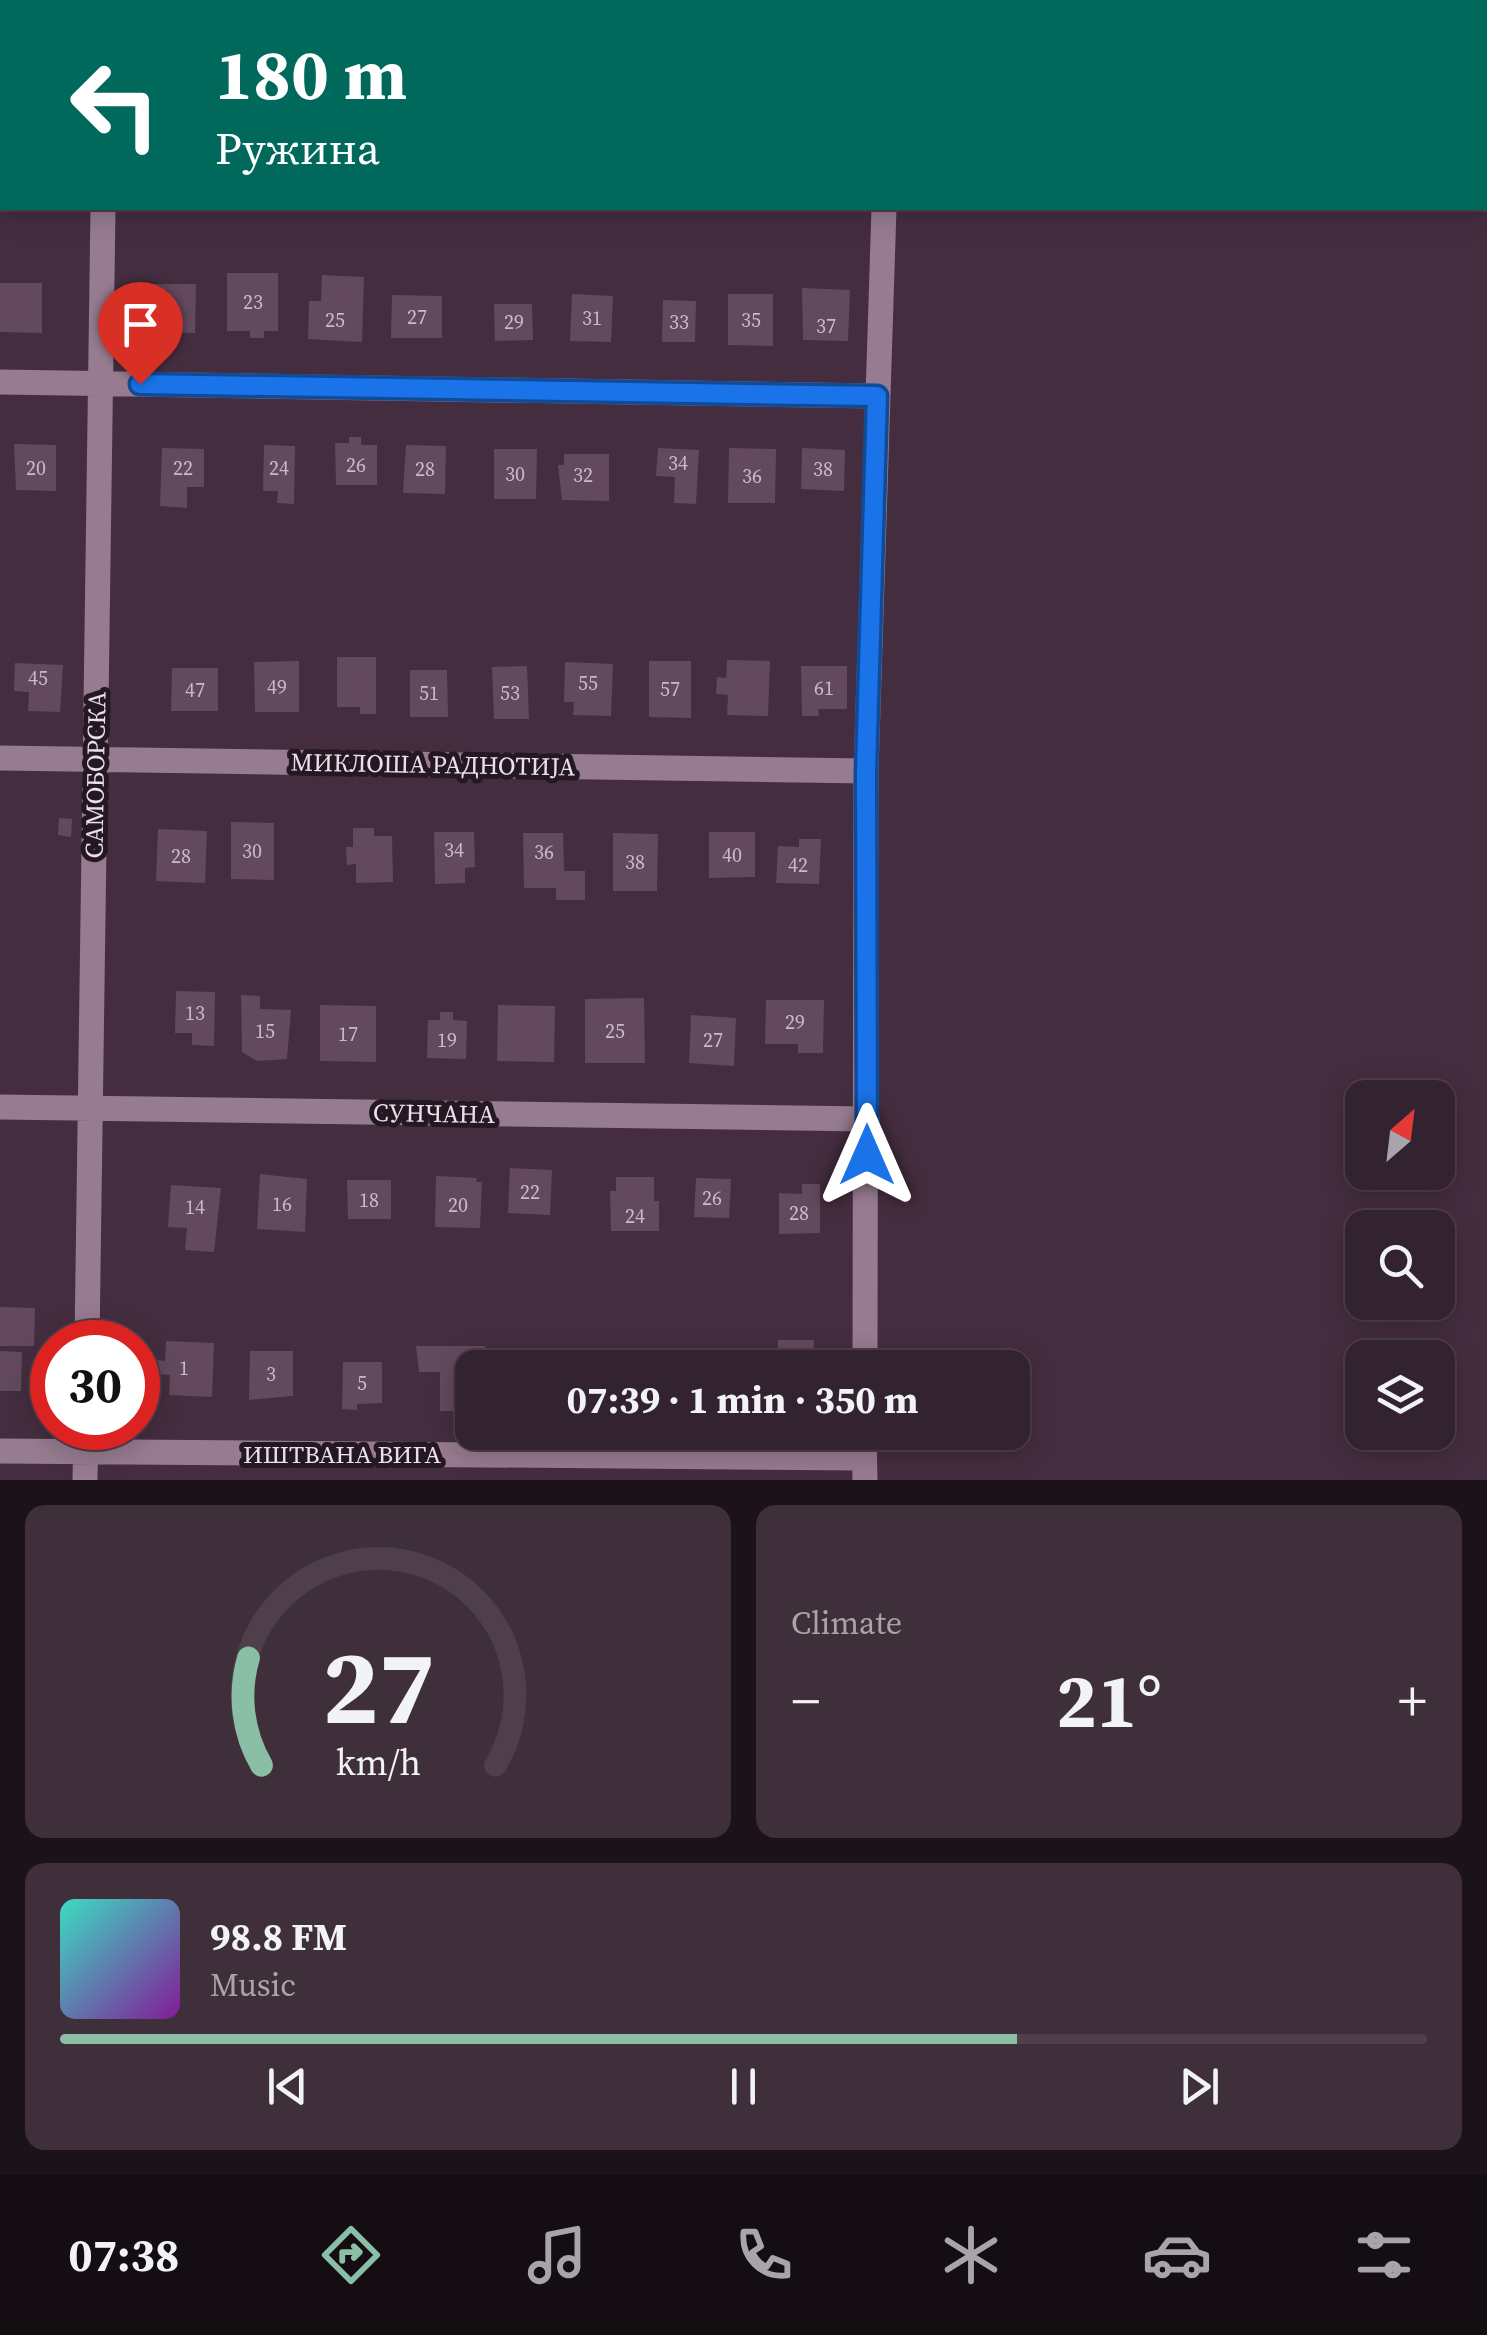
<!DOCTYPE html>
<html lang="en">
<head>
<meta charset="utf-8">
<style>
	:root { --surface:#33222f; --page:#3e2f3b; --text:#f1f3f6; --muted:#a9a4aa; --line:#4e3f4b; --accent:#8abfa5 }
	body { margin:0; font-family:"Source Serif 4",serif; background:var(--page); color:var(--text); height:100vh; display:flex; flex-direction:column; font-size:38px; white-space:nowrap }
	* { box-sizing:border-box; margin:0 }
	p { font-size:32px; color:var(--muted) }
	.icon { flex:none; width:55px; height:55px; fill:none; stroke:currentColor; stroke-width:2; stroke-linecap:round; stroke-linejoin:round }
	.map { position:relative; height:1480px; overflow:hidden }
	.panel { display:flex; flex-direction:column; gap:25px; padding:25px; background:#1c131a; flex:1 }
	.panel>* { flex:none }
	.guide { position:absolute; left:0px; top:0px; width:1488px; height:210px; box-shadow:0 5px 25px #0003,0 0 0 2px var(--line); background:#00695c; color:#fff; overflow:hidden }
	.needle { width:65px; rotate:28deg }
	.tools { position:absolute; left:1345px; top:1080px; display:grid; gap:20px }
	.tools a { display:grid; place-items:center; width:110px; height:110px; border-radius:20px; background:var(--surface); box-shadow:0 5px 25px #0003,0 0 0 2px var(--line); font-size:50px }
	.speed { position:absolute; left:30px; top:1320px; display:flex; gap:20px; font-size:50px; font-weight:700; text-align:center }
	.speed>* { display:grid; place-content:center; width:130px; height:130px; border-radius:50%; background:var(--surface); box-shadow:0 5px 25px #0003,0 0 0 2px var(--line); line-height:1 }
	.speed .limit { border:15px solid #d22; background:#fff; color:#111 }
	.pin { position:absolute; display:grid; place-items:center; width:85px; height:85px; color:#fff; margin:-102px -42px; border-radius:50% 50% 50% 0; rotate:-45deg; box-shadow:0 0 10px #0007 }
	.pin .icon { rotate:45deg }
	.me { position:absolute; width:110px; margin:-55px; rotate:0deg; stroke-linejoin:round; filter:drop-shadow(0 0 8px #0008) }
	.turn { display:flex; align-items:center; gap:35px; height:210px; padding:0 50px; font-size:45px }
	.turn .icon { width:130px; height:130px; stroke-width:2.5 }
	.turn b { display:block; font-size:70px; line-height:85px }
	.big { font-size:75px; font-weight:700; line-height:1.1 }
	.panel .widget { flex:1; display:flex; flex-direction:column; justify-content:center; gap:15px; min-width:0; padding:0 35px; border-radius:20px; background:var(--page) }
	.panel .dial { align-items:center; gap:0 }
	.dial svg { height:260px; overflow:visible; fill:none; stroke:var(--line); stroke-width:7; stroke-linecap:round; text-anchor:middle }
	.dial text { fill:var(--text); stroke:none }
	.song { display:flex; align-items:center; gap:30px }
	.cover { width:120px; height:120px; border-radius:15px; background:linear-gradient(135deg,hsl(170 70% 55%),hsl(290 70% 35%)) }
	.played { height:10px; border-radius:5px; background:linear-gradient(90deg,var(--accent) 70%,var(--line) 70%) }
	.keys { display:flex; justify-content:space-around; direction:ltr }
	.heat { display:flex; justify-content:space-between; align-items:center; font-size:55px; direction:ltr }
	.panel .tiles { flex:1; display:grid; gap:25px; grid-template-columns:1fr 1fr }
	.widget:last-child { grid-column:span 2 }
	.trip { position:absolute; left:455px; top:1350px; width:575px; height:100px; border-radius:20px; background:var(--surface); box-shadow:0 5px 25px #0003,0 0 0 2px var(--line); font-weight:700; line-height:100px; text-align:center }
	.dock { display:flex; height:160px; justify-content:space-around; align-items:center; background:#140e13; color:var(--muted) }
	.dock .icon { width:70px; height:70px }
	.dock .selected { color:var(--accent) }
	.dock b { font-size:45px; color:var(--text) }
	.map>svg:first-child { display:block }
	.building { fill:#63495d }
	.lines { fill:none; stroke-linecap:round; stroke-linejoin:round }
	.street { stroke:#977b90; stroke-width:25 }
	.route-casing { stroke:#114b97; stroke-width:25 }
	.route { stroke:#1a73e8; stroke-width:18 }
	.labels { text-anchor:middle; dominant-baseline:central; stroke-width:10; stroke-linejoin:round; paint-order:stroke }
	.number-label { font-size:20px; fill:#cab9c6 }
	.street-label { font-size:25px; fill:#eddee9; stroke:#241922 }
</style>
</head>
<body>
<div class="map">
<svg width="1487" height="1480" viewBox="0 0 1487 1480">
	<rect width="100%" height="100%" fill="#442d3f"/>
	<path class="building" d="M 227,273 L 278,273 L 278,331 L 264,331 L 264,338 L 250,338 L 250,331 L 227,331 Z
		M 322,275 L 364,277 L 362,342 L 308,339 L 309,301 L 321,301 Z
		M 0,283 L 42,283 L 42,333 L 0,332 Z
		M 146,284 L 196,284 L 195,333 L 146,332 Z
		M 802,288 L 850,290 L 848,341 L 803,340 Z
		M 572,294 L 613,296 L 611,342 L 570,341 Z
		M 728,294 L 773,294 L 773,346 L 728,345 Z
		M 392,295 L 442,296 L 442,338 L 391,338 Z
		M 663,300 L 696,301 L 695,342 L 662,342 Z
		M 494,304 L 532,304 L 533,340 L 495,341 Z
		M 349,437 L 361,437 L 361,445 L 377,445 L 377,485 L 336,485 L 335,443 L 349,443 Z
		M 14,444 L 56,445 L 56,491 L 16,490 Z
		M 264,445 L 295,446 L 294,504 L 277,503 L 278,491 L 263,491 Z
		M 406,445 L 446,446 L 445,494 L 403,493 Z
		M 162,448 L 204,449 L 204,487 L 187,487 L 187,508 L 160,506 Z
		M 658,448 L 699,450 L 696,504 L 674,503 L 675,477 L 656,476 Z
		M 729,448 L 776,449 L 775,503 L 728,503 Z
		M 802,448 L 845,450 L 844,491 L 801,489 Z
		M 494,449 L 537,449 L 536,499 L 494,499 Z
		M 564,454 L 609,454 L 609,501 L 562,500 L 558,465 L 564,465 Z
		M 337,657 L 376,657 L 376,714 L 360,714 L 360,707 L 337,707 Z
		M 727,660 L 770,661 L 768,716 L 727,715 L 728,695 L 716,694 L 717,677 L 726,678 Z
		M 299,661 L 299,712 L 255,712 L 254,662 Z
		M 649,661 L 691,661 L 691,718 L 649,717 Z
		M 565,662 L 613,664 L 611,716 L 573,715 L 574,702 L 564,702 Z
		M 15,663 L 63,665 L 60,712 L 28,711 L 29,692 L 14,691 Z
		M 527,666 L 529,719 L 494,719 L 492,667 Z
		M 801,666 L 847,666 L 847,709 L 818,709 L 819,716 L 802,716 Z
		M 172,668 L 218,668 L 218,711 L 171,711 Z
		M 410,670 L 447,670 L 448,717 L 410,717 Z
		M 59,818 L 72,819 L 71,837 L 58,835 Z
		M 231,822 L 274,823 L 274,880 L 231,879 Z
		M 353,828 L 374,828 L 374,836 L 392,836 L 393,882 L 356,883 L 356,864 L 347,865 L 346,847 L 353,847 Z
		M 158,829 L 207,831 L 205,883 L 156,881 Z
		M 434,832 L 474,832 L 475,867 L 465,868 L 465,883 L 435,884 Z
		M 709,832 L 755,832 L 755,877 L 709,878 Z
		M 523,833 L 563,833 L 564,871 L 585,871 L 585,900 L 556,900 L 556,888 L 524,888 Z
		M 613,833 L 658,834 L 657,891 L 613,891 Z
		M 799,839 L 821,839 L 819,884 L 776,883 L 778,846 L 799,847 Z
		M 176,991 L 215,992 L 214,1046 L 192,1045 L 192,1033 L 175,1033 Z
		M 241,995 L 260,996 L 260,1009 L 291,1010 L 287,1059 L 257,1061 L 242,1052 Z
		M 644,998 L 645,1063 L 585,1063 L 585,999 Z
		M 766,1000 L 824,1000 L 823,1053 L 798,1053 L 798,1044 L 765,1044 Z
		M 320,1005 L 376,1006 L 376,1062 L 320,1061 Z
		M 498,1005 L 555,1006 L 554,1062 L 497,1061 Z
		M 440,1012 L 453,1012 L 453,1020 L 467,1021 L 466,1059 L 427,1058 L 428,1020 L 440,1020 Z
		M 691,1015 L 736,1018 L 734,1066 L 689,1063 Z
		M 510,1168 L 552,1170 L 550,1215 L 508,1213 Z
		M 260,1174 L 307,1179 L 305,1232 L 257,1229 Z
		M 436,1176 L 477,1178 L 476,1182 L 482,1182 L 480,1228 L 435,1227 Z
		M 616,1177 L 654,1177 L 654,1201 L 659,1201 L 659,1231 L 611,1231 L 610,1191 L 616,1191 Z
		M 696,1178 L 731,1179 L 729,1218 L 694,1217 Z
		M 347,1180 L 391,1180 L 391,1219 L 348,1219 Z
		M 802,1184 L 820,1184 L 820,1233 L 779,1234 L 779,1193 L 802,1194 Z
		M 171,1185 L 221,1188 L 214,1252 L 185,1250 L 187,1228 L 168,1227 Z
		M 0,1307 L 35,1308 L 34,1346 L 0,1346 Z
		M 778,1340 L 814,1340 L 813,1359 L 819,1359 L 819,1368 L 777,1368 Z
		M 166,1341 L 214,1343 L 212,1397 L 169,1395 L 170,1375 L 156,1374 L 156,1360 L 165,1361 Z
		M 416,1346 L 485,1346 L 484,1363 L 472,1368 L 472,1411 L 440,1411 L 440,1372 L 419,1372 Z
		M 0,1351 L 22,1352 L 21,1391 L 0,1391 Z
		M 250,1351 L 293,1351 L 293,1396 L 249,1400 Z
		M 604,1356 L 653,1358 L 652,1368 L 603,1368 Z
		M 520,1357 L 562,1357 L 562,1368 L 520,1368 Z
		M 702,1361 L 739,1361 L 739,1368 L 702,1368 Z
		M 343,1362 L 382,1362 L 382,1403 L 357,1404 L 357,1410 L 342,1409 Z"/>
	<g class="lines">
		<path class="street" d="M 106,2 L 106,0
			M 891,2 L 892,0
			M 0,10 L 2,10
			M 0,382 L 877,396
			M 0,758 L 866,771
			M 0,1107 L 867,1119
			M 87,1342 L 103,208
			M 865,1368 L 866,771 L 884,208
			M 864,1432 L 865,1480
			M 0,1451 L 864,1458
			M 85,1480 L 86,1428"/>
	</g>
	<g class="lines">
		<g class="route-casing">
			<path id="route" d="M 140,384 L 877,396 L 866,771 L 867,1155"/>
		</g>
		<use href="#route" class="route"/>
	</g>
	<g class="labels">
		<g class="number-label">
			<text x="253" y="302">23</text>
			<text x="417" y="317">27</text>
			<text x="592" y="318">31</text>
			<text x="335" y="320">25</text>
			<text x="751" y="320">35</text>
			<text x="514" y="322">29</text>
			<text x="679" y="322">33</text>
			<text x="826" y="326">37</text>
			<text x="678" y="463">34</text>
			<text x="356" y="465">26</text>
			<text x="36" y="468">20</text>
			<text x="183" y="468">22</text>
			<text x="279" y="468">24</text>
			<text x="425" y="469">28</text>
			<text x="823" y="469">38</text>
			<text x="515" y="474">30</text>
			<text x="583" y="475">32</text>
			<text x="752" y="476">36</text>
			<text x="38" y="678">45</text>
			<text x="588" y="683">55</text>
			<text x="277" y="687">49</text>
			<text x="824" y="688">61</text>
			<text x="670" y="689">57</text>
			<text x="195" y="690">47</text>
			<text x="429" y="693">51</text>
			<text x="510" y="693">53</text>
			<text x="454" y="850">34</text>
			<text x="252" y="851">30</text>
			<text x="544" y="852">36</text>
			<text x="732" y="855">40</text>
			<text x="181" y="856">28</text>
			<text x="635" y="862">38</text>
			<text x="798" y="865">42</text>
			<text x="195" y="1013">13</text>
			<text x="795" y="1022">29</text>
			<text x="265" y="1031">15</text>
			<text x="615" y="1031">25</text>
			<text x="348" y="1034">17</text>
			<text x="447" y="1040">19</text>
			<text x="713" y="1040">27</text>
			<text x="530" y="1192">22</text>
			<text x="712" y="1198">26</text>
			<text x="369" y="1200">18</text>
			<text x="282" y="1204">16</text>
			<text x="458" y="1205">20</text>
			<text x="195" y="1207">14</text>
			<text x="799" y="1213">28</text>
			<text x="635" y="1216">24</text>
			<text x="184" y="1368">1</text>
			<text x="271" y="1374">3</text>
			<text x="362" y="1383">5</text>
		</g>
		<g class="street-label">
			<text transform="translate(433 764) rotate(1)">МИКЛОША РАДНОТИЈА</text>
			<text transform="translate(95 775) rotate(-89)">САМОБОРСКА</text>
			<text transform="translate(434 1113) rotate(1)">СУНЧАНА</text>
			<text x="342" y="1454">ИШТВАНА ВИГА</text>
		</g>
	</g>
</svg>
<div class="tools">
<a><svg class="needle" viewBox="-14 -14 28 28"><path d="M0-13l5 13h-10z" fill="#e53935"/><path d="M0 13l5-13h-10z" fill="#a9a4aa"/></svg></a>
<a><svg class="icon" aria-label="search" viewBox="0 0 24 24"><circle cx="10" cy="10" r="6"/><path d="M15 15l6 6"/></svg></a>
<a><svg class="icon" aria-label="layers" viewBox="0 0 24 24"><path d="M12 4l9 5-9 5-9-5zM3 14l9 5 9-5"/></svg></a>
</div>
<div class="speed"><div class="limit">30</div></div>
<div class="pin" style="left:140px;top:384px;background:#d93025"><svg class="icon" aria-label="arrive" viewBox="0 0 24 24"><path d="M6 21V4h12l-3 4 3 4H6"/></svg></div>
<svg class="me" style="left:867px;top:1155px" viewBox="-20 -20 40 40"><path d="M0-17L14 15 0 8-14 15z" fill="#1a73e8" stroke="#fff" stroke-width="4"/></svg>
<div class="trip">07:39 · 1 min · 350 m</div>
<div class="guide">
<div class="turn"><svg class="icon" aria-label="left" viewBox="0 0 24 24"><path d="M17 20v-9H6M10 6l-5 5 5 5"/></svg><div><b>180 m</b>Ружина</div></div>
</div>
</div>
<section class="panel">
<div class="tiles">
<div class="widget dial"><svg viewBox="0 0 100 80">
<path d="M14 69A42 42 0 1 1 86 69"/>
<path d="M14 69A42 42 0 0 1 10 36" stroke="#8abfa5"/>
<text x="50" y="56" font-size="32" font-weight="700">27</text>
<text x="50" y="72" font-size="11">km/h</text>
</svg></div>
<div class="widget"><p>Climate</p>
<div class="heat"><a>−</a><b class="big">21°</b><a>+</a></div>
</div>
<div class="widget">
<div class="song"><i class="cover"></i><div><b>98.8 FM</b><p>Music</p></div></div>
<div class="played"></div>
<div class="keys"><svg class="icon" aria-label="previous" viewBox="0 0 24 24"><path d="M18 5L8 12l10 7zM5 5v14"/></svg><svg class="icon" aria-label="pause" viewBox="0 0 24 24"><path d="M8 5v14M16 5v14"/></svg><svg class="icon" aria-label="next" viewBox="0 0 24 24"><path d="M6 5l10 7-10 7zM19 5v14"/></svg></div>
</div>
</div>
</section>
<nav class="dock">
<b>07:38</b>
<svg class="icon selected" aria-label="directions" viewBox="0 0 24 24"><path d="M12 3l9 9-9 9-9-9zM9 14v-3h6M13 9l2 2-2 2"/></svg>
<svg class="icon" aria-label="music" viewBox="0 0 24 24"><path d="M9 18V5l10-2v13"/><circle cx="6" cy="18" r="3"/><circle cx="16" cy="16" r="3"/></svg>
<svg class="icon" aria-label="phone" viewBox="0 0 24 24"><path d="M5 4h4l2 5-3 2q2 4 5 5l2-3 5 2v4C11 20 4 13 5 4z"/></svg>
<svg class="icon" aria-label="climate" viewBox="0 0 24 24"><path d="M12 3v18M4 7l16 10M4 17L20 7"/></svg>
<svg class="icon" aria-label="car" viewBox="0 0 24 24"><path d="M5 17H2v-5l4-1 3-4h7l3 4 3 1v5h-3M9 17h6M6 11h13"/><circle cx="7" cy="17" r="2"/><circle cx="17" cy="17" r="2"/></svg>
<svg class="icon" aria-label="filters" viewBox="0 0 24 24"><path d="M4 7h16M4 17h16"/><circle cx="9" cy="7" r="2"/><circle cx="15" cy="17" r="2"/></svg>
</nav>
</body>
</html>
